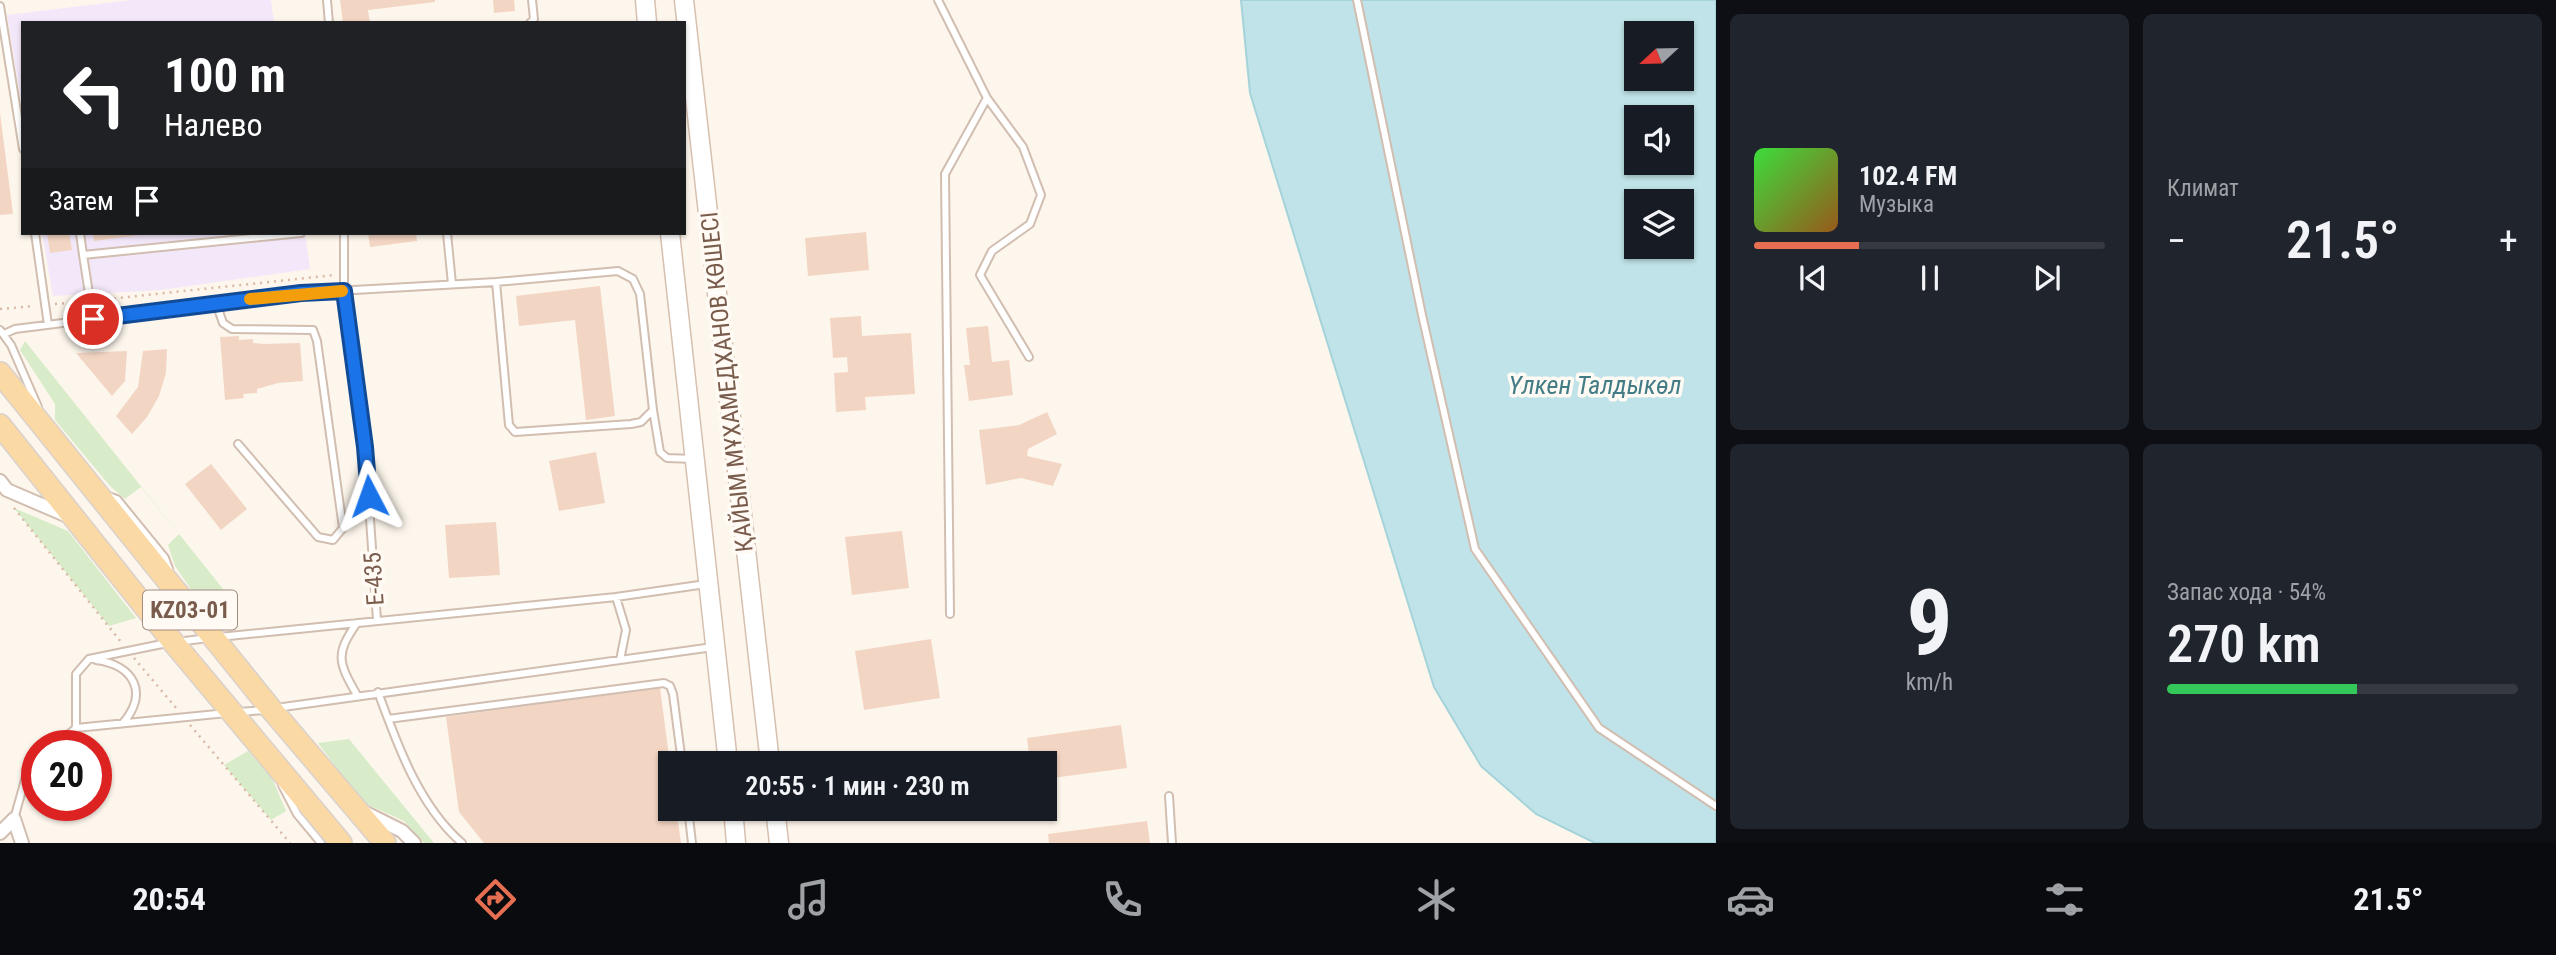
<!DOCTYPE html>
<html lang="ru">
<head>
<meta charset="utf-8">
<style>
	:root { --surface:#171b24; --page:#20242c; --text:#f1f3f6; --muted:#9ea1a6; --line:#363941; --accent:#e76f51 }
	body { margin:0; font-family:"Roboto Condensed",sans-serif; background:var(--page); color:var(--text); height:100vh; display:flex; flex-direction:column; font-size:26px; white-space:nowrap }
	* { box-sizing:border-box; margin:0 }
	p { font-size:23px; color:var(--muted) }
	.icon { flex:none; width:38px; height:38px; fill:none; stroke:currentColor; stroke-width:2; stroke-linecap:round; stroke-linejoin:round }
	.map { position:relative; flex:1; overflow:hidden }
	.sheet { display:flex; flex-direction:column; gap:14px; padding:14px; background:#0d0f14; width:840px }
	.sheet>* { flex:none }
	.hud { position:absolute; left:21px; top:21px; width:665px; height:214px; border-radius:0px; box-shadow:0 2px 5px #0004; background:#202124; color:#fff; overflow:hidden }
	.needle { width:46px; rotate:248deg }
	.tools { position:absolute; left:1624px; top:21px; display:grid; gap:14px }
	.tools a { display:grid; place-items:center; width:70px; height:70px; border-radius:0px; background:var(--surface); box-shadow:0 2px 5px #0004; font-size:35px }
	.speed { position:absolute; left:21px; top:730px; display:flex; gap:14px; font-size:35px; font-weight:700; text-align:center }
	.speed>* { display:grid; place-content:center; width:91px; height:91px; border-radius:50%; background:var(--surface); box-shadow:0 2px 5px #0004; line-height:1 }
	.speed .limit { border:10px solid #d22; background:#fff; color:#111 }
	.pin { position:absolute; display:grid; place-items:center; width:60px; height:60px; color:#fff; margin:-30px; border:4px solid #fff; border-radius:50%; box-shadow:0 2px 7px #0007 }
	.me { position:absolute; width:77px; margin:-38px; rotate:356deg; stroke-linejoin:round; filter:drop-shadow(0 0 5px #0008) }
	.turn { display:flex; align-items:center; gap:24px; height:147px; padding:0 28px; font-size:32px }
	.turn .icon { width:91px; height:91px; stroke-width:2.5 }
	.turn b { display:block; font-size:49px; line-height:60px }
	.then { display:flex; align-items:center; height:66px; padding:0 28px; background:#0003; gap:14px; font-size:26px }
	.big { font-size:52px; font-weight:600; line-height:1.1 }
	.sheet .widget { flex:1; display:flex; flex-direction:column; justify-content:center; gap:10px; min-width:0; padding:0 24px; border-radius:10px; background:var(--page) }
	.sheet .dial { align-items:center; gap:0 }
	.dial b { font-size:91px; line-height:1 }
	.song { display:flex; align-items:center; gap:21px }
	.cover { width:84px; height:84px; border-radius:10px; background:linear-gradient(135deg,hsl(120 70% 55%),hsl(30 70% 35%)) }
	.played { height:7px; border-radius:4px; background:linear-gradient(90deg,var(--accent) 30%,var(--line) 30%) }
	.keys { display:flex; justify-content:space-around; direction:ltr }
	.heat { display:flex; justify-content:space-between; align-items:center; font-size:38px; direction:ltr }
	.charge { height:10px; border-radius:5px; background:linear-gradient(90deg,#34c759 54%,var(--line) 0) }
	.sheet .tiles { flex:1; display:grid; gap:14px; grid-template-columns:repeat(2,1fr) }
	.trip { position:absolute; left:658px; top:751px; width:399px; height:70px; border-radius:0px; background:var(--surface); box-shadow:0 2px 5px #0004; font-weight:600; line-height:70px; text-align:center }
	.tab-bar { display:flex; height:112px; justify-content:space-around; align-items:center; background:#090b0e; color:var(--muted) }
	.tab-bar .icon { width:49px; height:49px }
	.tab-bar .selected { color:var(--accent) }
	.tab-bar b { font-size:32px; color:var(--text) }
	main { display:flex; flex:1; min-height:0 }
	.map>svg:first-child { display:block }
	.education { fill:#f3e8fa }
	.green { fill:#d8ecc9 }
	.water { fill:#bfe3e8; stroke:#a5d3da; stroke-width:2; fill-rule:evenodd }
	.building { fill:#f3d5c3 }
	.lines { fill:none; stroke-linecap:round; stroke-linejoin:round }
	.service-casing { stroke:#d1beb0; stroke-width:10 }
	.minor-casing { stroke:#d1beb0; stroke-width:16 }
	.secondary-casing { stroke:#d6c0b0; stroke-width:21 }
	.primary-casing { stroke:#dad1cd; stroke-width:24 }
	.path { stroke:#d9b8a5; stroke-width:2.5; stroke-dasharray:2 5; stroke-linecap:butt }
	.service { stroke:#fff; stroke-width:6 }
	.minor { stroke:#fff; stroke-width:12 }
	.secondary { stroke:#fff; stroke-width:18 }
	.primary { stroke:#fbd9a5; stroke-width:21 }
	.route-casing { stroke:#114b97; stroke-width:18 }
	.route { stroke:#1a73e8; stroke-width:12 }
	.slow { stroke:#f59e0b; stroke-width:12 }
	.labels { text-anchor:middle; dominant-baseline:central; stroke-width:7; stroke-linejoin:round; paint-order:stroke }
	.shield { fill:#fffaf3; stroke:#a28b7f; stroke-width:2 }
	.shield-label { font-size:23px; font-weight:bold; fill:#7a5c4d }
	.street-label { font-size:24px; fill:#7a5c4d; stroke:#fffaf3 }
	.water-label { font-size:26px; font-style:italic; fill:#437c86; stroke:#fffaf3 }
</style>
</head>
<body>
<main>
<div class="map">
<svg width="1716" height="843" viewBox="0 0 1716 843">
	<rect width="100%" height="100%" fill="#fdf6ec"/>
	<path class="education" d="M 131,0 L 271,0 L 274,23 L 23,23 L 23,113 L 7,15 Z
		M 42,233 L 305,233 L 310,269 L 161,290 L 53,296 Z"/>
	<path class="green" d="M 25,341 L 235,604 L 203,607 L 175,566 L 168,545 L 179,534 L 141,487 L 125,499 L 110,486 L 55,420 L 55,404 L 20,350 Z
		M 14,508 L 68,531 L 136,618 L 109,626 Z
		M 349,739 L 434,843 L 424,843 L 404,821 L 362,802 L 318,743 Z
		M 248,751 L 272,778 L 286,811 L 271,820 L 224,765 Z"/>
	<path class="water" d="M 1241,0 L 1716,0 L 1716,843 L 1595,843 L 1536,814 L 1481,766 L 1434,687 L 1250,93 ZM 1636,33 L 1682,33 L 1682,79 L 1636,79 ZM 1636,117 L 1682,117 L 1682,163 L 1636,163 ZM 1636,201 L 1682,201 L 1682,247 L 1636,247 Z"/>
	<path class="building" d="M 340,0 L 435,0 L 435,2 L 368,10 L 370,23 L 343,23 Z
		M 493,0 L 514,0 L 515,11 L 494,13 Z
		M 0,113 L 13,214 L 0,215 Z
		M 866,232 L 869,270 L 808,276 L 805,238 Z
		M 47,233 L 69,233 L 72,250 L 50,253 Z
		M 93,233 L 148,233 L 148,234 L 94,241 Z
		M 368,233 L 416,233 L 417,241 L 370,247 Z
		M 600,286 L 615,416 L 586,420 L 575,320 L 519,326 L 516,296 Z
		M 861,316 L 862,336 L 911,333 L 915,394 L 865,397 L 866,410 L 836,412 L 834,373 L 848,372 L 847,357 L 833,358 L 830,318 Z
		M 988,326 L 992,362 L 1009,360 L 1013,395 L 969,401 L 964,365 L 970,365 L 966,328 Z
		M 239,336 L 239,340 L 253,339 L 253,343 L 264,344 L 300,343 L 303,381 L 278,383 L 257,389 L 257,393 L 243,394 L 244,398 L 225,400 L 220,337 Z
		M 167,349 L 166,373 L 159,396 L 147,417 L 132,434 L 116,416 L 138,387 L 143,351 Z
		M 127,351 L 125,381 L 112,396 L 76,353 Z
		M 1047,412 L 1057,434 L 1028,449 L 1027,456 L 1062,464 L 1053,486 L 1021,478 L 986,485 L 979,430 L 1019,425 Z
		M 596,452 L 605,503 L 559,511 L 549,461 Z
		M 211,464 L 247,509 L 221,530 L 185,484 Z
		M 496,522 L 500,575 L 449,578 L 445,525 Z
		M 902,531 L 909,588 L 852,595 L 845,537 Z
		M 931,639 L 940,698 L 864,710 L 855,651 Z
		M 660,688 L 670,764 L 670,808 L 676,808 L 681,843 L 484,843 L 459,812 L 446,717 Z
		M 1121,725 L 1127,768 L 1045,779 L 1045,763 L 1030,763 L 1027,738 Z
		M 1147,821 L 1150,843 L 1049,843 L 1048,834 Z"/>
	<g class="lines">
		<g class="service-casing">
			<path id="service" d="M 327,0 L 329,23
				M 938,0 L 987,98 L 945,174 L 950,614
				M 1357,0 L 1422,315 L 1475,549 L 1599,728 L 1716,806
				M 0,6 L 23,149
				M 530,23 L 534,19 L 532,0
				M 987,98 L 1023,147 L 1041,195 L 1030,224 L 992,251 L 980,275 L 1029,357
				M 35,233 L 48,325
				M 80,233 L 83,255
				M 344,233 L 344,291 L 365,447 L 377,620
				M 447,233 L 452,284
				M 216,303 L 223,323 L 232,329 L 313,330 L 317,341 L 343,528 L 333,540 L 318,537 L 238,444
				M 93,319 L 83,255 L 301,233
				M 0,330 L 11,345 L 38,407
				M 4,334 L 15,329 L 301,293 L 496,282 L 618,271 L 633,279 L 640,294 L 653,410 L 641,422 L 631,424 L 515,432 L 509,425 L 496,282
				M 653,410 L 660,452 L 667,458 L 694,459
				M 108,496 L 117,499 L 165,558 L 169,569
				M 616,597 L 626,630 L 620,660
				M 219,637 L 616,597 L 706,584
				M 177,642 L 208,638
				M 96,660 C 134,665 149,693 123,723
				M 378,692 C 397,744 419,806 462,843
				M 357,695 C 338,662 335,654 357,623
				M 276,708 L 713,647
				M 238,712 L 266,710
				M 388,719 L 664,683 L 670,686 L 673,694 L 682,763
				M 76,728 L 227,713
				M 55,746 L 76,728 L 76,674 L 89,659 L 167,643
				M 282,785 L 297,814 L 321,843
				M 1169,796 L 1172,843
				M 688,808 L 692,843
				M 14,819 L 28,769 L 37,761"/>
		</g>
		<g class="minor-casing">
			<path id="minor" d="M 0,481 L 7,490 L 70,517
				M 364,812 L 402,831 L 414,843
				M 0,833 L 14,819 L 22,843"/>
		</g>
		<g class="secondary-casing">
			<path id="secondary" d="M 645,0 L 647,23
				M 684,0 L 770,763
				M 670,233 L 728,763
				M 733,808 L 736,843
				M 775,808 L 779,843"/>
		</g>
		<g class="primary-casing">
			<path id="primary" d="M 0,373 L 271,709 L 385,843
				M 0,425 L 173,642 L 341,843"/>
		</g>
		<path class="path" d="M 100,300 L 334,275
			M 55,304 L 80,302
			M 0,309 L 35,306
			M 14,508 L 121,642
			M 134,658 L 177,709
			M 190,725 L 290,843"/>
		<use href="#service" class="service"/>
		<use href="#minor" class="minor"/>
		<use href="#secondary" class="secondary"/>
		<use href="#primary" class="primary"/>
	</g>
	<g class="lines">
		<g class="route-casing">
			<path id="route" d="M 93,319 L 301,293 L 344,291 L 365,447 L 369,496"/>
		</g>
		<use href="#route" class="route"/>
		<path class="slow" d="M 250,299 L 342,291"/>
	</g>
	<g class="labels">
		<rect class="shield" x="143" y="590.5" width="94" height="39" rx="5"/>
		<g class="shield-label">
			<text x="190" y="610">KZ03-01</text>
		</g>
		<g class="street-label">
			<text transform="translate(727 382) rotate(-96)">ҚАЙЫМ МҰХАМЕДХАНОВ КӨШЕСІ</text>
			<text transform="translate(374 579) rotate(-94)">Е-435</text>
		</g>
		<g class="water-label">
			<text x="1595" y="385">Үлкен Талдыкөл</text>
		</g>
	</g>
</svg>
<div class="tools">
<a><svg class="needle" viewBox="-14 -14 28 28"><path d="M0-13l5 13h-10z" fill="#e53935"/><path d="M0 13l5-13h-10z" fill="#9ea1a6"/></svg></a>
<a><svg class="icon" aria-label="sound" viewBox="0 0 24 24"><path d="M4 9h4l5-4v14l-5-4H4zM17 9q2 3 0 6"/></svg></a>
<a><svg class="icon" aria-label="layers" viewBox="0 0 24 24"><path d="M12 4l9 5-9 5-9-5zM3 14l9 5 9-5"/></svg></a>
</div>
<div class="speed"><div class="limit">20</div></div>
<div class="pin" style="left:93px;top:319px;background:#d93025"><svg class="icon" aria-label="arrive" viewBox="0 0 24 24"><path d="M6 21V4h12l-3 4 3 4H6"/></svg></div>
<svg class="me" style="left:369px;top:496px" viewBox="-20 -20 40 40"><path d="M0-17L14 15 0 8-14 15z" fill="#1a73e8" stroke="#fff" stroke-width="4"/></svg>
<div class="trip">20:55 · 1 мин · 230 m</div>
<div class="hud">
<div class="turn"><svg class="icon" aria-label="left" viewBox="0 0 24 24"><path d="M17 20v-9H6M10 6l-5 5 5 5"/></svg><div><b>100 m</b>Налево</div></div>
<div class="then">Затем<svg class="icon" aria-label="arrive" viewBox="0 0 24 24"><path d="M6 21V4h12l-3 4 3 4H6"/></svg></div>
</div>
</div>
<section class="sheet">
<div class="tiles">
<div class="widget">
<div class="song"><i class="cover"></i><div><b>102.4 FM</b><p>Музыка</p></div></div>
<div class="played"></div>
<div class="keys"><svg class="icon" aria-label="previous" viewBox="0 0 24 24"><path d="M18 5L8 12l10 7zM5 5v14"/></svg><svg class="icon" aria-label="pause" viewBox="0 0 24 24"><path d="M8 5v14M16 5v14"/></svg><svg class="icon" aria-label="next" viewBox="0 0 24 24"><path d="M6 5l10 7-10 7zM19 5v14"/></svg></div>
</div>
<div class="widget"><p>Климат</p>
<div class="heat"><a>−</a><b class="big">21.5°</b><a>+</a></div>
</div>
<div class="widget dial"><b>9</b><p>km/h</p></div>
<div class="widget"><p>Запас хода · 54%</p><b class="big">270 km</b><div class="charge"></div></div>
</div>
</section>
</main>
<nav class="tab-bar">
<b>20:54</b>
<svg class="icon selected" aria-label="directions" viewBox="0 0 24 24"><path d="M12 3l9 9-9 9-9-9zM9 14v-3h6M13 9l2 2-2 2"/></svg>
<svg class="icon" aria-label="music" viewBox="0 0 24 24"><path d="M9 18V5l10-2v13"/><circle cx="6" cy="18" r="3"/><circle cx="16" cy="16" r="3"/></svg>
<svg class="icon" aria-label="phone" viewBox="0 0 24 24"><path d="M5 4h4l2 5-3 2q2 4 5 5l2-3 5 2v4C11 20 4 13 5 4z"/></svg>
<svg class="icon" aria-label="climate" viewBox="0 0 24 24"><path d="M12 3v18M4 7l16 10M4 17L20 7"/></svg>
<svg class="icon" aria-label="car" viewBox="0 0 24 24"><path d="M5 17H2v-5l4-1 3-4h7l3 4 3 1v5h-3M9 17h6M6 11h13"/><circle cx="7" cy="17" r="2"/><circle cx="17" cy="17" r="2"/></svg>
<svg class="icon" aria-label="filters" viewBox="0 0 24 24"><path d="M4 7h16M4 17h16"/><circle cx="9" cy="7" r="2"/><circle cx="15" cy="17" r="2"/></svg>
<b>21.5°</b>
</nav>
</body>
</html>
